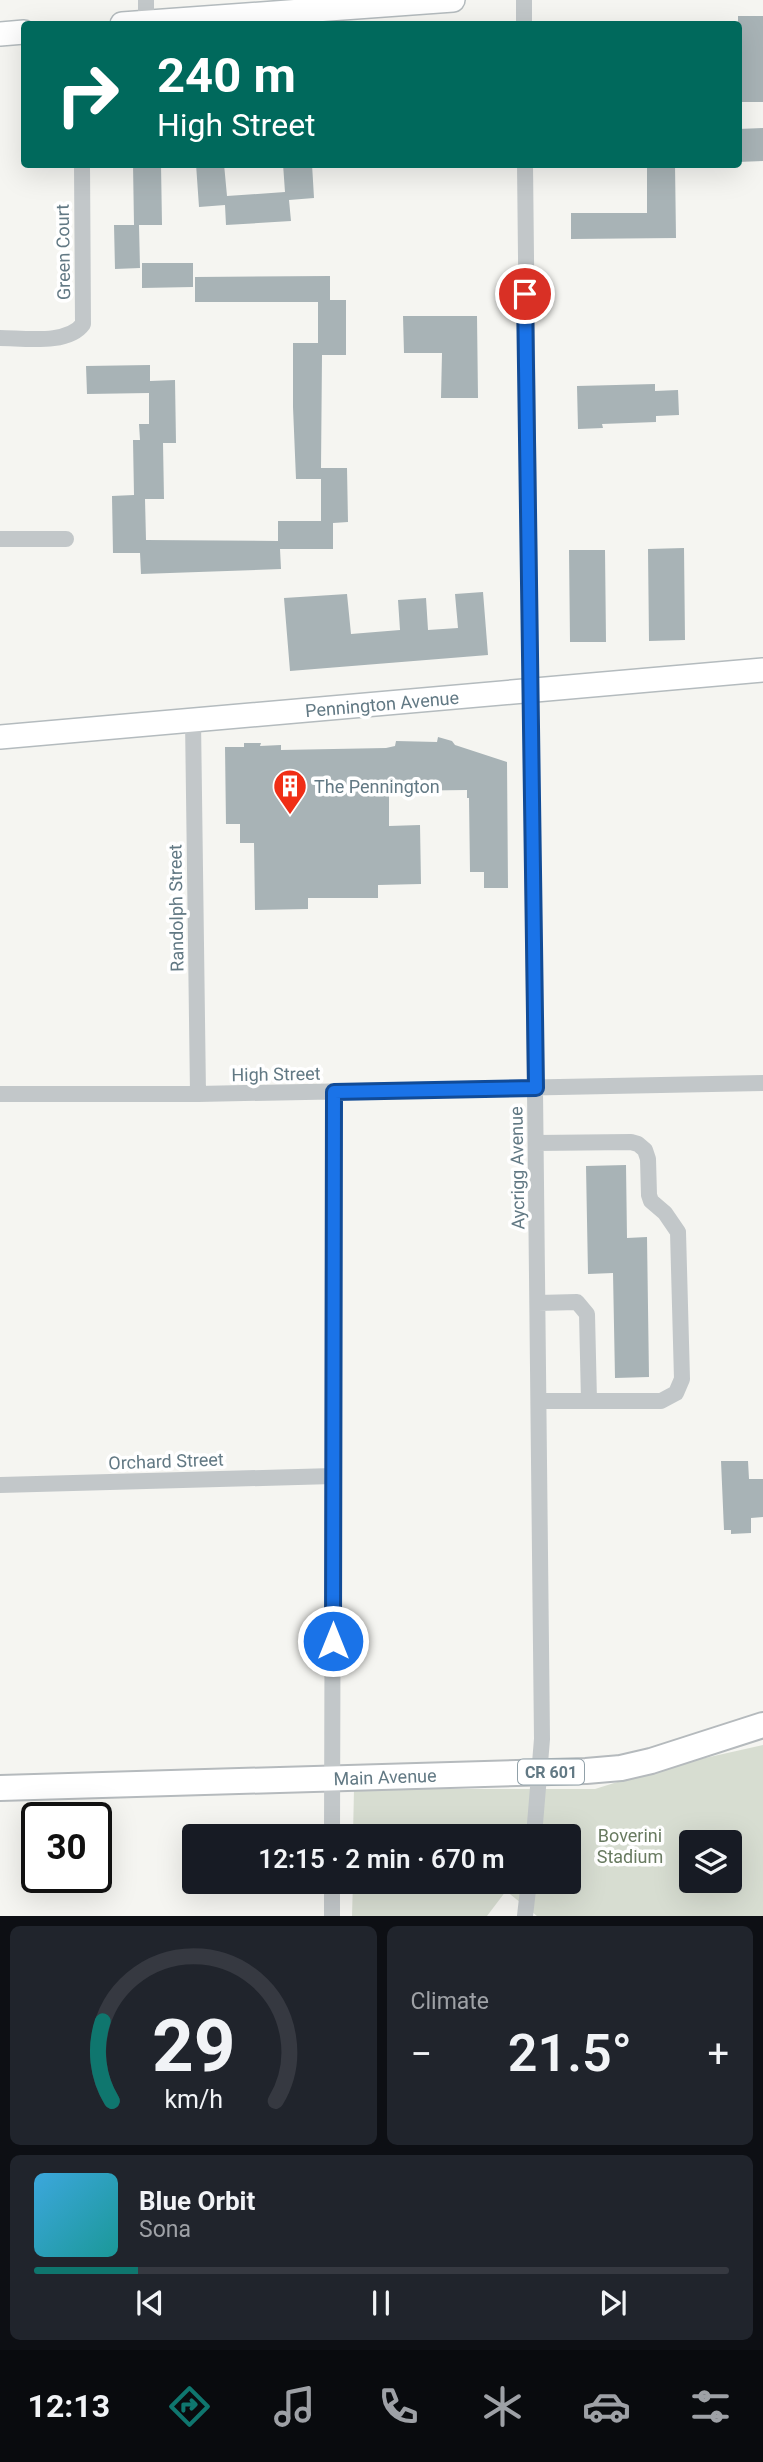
<!DOCTYPE html>
<html lang="en">
<head>
<meta charset="utf-8">
<style>
	:root { --surface:#171b24; --page:#20242c; --text:#f1f3f6; --muted:#9ea1a6; --line:#363941; --accent:#0f766e }
	body { margin:0; font-family:Roboto,sans-serif; background:var(--page); color:var(--text); height:100vh; display:flex; flex-direction:column; font-size:26px; white-space:nowrap }
	* { box-sizing:border-box; margin:0 }
	p { font-size:23px; color:var(--muted) }
	.icon { flex:none; width:38px; height:38px; fill:none; stroke:currentColor; stroke-width:2; stroke-linecap:round; stroke-linejoin:round }
	.map { position:relative; height:1916px; overflow:hidden }
	.side { display:flex; flex-direction:column; gap:10px; padding:10px; background:#0d0f14; flex:1 }
	.side>* { flex:none }
	.guide { position:absolute; left:21px; top:21px; width:721px; height:147px; border-radius:7px; box-shadow:0 7px 28px #0002; background:#00695c; color:#fff; overflow:hidden }
	.fabs { position:absolute; left:679px; top:1830px; display:grid; gap:14px }
	.fabs a { display:grid; place-items:center; width:63px; height:63px; border-radius:7px; background:var(--surface); box-shadow:0 7px 28px #0002; font-size:35px }
	.speed { position:absolute; left:21px; top:1802px; display:flex; gap:14px; font-size:35px; font-weight:700; text-align:center }
	.speed>* { display:grid; place-content:center; width:91px; height:91px; border-radius:50%; background:var(--surface); box-shadow:0 7px 28px #0002; line-height:1 }
	.speed .limit { border:4px solid #111; border-radius:10px; background:#fff; color:#111 }
	.pin { position:absolute; display:grid; place-items:center; width:60px; height:60px; color:#fff; margin:-30px; border:4px solid #fff; border-radius:50%; box-shadow:0 2px 7px #0007 }
	.me { position:absolute; width:77px; margin:-38px; rotate:0deg; stroke-linejoin:round; filter:drop-shadow(0 0 5px #0008) }
	.turn { display:flex; align-items:center; gap:24px; height:147px; padding:0 21px; font-size:32px }
	.turn .icon { width:91px; height:91px; stroke-width:2.5 }
	.turn b { display:block; font-size:49px; line-height:60px }
	.big { font-size:52px; font-weight:600; line-height:1.1 }
	.side .card { flex:1; display:flex; flex-direction:column; justify-content:center; gap:10px; min-width:0; padding:0 24px; border-radius:10px; background:var(--page) }
	.side .dial { align-items:center; gap:0 }
	.dial svg { height:182px; overflow:visible; fill:none; stroke:var(--line); stroke-width:7; stroke-linecap:round; text-anchor:middle }
	.dial text { fill:var(--text); stroke:none }
	.song { display:flex; align-items:center; gap:21px }
	.cover { width:84px; height:84px; border-radius:10px; background:linear-gradient(135deg,hsl(200 70% 55%),hsl(180 70% 35%)) }
	.played { height:7px; border-radius:4px; background:linear-gradient(90deg,var(--accent) 15%,var(--line) 15%) }
	.keys { display:flex; justify-content:space-around; direction:ltr }
	.heat { display:flex; justify-content:space-between; align-items:center; font-size:38px; direction:ltr }
	.side .tiles { flex:1; display:grid; gap:10px; grid-template-columns:1fr 1fr }
	.card:last-child { grid-column:span 2 }
	.trip { position:absolute; left:182px; top:1824px; width:399px; height:70px; border-radius:7px; background:var(--surface); box-shadow:0 7px 28px #0002; font-weight:600; line-height:70px; text-align:center }
	.dock { display:flex; height:112px; justify-content:space-around; align-items:center; background:#090b0e; color:var(--muted) }
	.dock .icon { width:49px; height:49px }
	.dock .current { color:var(--accent) }
	.dock b { font-size:32px; color:var(--text) }
	.map>svg:first-child { display:block }
	.green { fill:#d7ddd1; fill-rule:evenodd }
	.building { fill:#a8b3b6 }
	.lines { fill:none; stroke-linecap:round; stroke-linejoin:round }
	.secondary-casing { stroke:#b4bbbe; stroke-width:26 }
	.primary-casing { stroke:#b5babd; stroke-width:28 }
	.street { stroke:#c2c7c9; stroke-width:16 }
	.secondary { stroke:#fff; stroke-width:23 }
	.primary { stroke:#fff; stroke-width:24 }
	.route-casing { stroke:#114b97; stroke-width:18 }
	.route { stroke:#1a73e8; stroke-width:12 }
	.labels { text-anchor:middle; dominant-baseline:central; stroke-width:7; stroke-linejoin:round; paint-order:stroke }
	.shield { fill:#fff; stroke:#91a1a9; stroke-width:2 }
	.shield-label { font-size:16px; font-weight:bold; fill:#627984 }
	.street-label { font-size:18px; fill:#627984; stroke:#fff }
	.poi-label { font-size:18px; fill:#627984; stroke:#fff; text-anchor:start }
	.park-label { font-size:18px; fill:#697b61; stroke:#fff }
</style>
</head>
<body>
<div class="map">
<svg width="763" height="1916" viewBox="0 0 763 1916">
	<rect width="100%" height="100%" fill="#f5f5f1"/>
	<path class="green" d="M 763,1745 L 763,1916 L 537,1916 L 506,1891 L 487,1916 L 352,1916 L 353,1881 L 569,1881 L 569,1836 L 353,1836 L 354,1789 L 595,1789 L 665,1767 ZM 691,1843 L 730,1843 L 730,1881 L 691,1881 Z"/>
	<path class="building" d="M 738,16 L 763,16 L 763,102 L 738,102 Z
		M 763,128 L 763,161 L 738,162 L 738,129 Z
		M 133,164 L 161,164 L 162,225 L 139,225 L 140,268 L 115,269 L 114,225 L 134,225 Z
		M 196,164 L 224,164 L 227,196 L 285,192 L 283,164 L 312,164 L 314,198 L 289,200 L 291,221 L 226,225 L 225,205 L 199,207 Z
		M 647,164 L 675,164 L 676,238 L 571,239 L 571,213 L 647,213 Z
		M 142,263 L 193,263 L 193,287 L 142,288 Z
		M 330,276 L 330,300 L 346,300 L 346,355 L 322,355 L 321,468 L 347,468 L 348,522 L 333,523 L 333,549 L 280,549 L 281,569 L 141,574 L 140,553 L 113,553 L 112,496 L 134,495 L 133,440 L 140,440 L 139,424 L 149,424 L 149,393 L 87,394 L 86,366 L 150,365 L 150,381 L 175,380 L 176,443 L 163,443 L 164,499 L 145,499 L 146,540 L 278,541 L 278,521 L 321,521 L 321,479 L 296,479 L 293,407 L 293,343 L 318,343 L 318,302 L 195,302 L 195,277 Z
		M 403,316 L 477,316 L 478,398 L 441,398 L 442,353 L 404,353 Z
		M 655,384 L 655,391 L 678,390 L 679,415 L 656,416 L 656,422 L 602,424 L 603,428 L 578,429 L 577,386 Z
		M 684,548 L 685,640 L 649,641 L 648,549 Z
		M 569,550 L 605,550 L 606,642 L 570,642 Z
		M 483,592 L 488,655 L 290,671 L 284,598 L 347,594 L 351,634 L 400,630 L 398,600 L 426,598 L 428,630 L 458,628 L 455,594 Z
		M 438,737 L 452,741 L 455,745 L 507,762 L 508,888 L 484,888 L 484,872 L 470,872 L 469,798 L 467,798 L 467,790 L 389,791 L 389,826 L 420,825 L 421,884 L 378,885 L 378,898 L 308,898 L 308,909 L 255,910 L 254,843 L 240,843 L 240,824 L 226,824 L 225,747 L 244,747 L 244,743 L 261,743 L 260,746 L 281,745 L 281,750 L 386,748 L 395,746 L 396,741 L 437,742 Z
		M 626,1165 L 627,1238 L 647,1237 L 649,1377 L 615,1378 L 613,1273 L 588,1274 L 586,1166 Z
		M 721,1461 L 748,1461 L 749,1479 L 763,1479 L 763,1517 L 751,1518 L 751,1533 L 731,1534 L 731,1530 L 724,1530 Z"/>
	<g class="lines">
		<g class="secondary-casing">
			<path id="secondary" d="M 122,24 L 453,0
				M 0,34 L 24,32
				M 0,737 L 763,670"/>
		</g>
		<g class="primary-casing">
			<path id="primary" d="M 0,1788 L 586,1771 L 621,1768 L 651,1761 L 763,1725"/>
		</g>
		<path class="street" d="M 146,0 L 146,23
			M 524,0 L 524,24
			M 525,164 L 542,1739 L 534,1836
			M 0,338 C 24,338 68,345 83,324 L 82,164
			M 0,539 L 66,539
			M 193,720 L 198,1094
			M 0,1094 L 198,1094 L 763,1083
			M 536,1143 L 631,1142 L 638,1144 L 645,1150 L 648,1159 L 649,1195 L 651,1201 L 665,1213 L 678,1232 L 682,1379 L 676,1393 L 661,1401 L 539,1401
			M 538,1303 L 577,1302 L 587,1314 L 589,1401
			M 0,1485 L 333,1476
			M 332,1836 L 334,1092
			M 332,1881 L 332,1916
			M 525,1916 L 529,1881"/>
		<use href="#secondary" class="secondary"/>
		<use href="#primary" class="primary"/>
	</g>
	<g class="lines">
		<g class="route-casing">
			<path id="route" d="M 333,1641 L 334,1092 L 536,1088 L 525,294"/>
		</g>
		<use href="#route" class="route"/>
	</g>
	<defs>
		<g id="building-pin" transform="scale(1.75)"><path d="M0 17L-7.5 6A9.5 9.5 0 1 1 7.5 6Z" fill="#f02e16" stroke="#fff"/><path d="M-4-6H4V6H1V3H-1V6H-4ZM-2.5-4.3h1.7v1.8h-1.7ZM.8-4.3h1.7v1.8H.8ZM-2.5-1h1.7V.8h-1.7ZM.8-1h1.7V.8H.8Z" fill="#fff"/></g>
	</defs>
	<g fill-rule="evenodd">
		<use href="#building-pin" x="290" y="786"/>
	</g>
	<g class="labels">
		<rect class="shield" x="518" y="1759.5" width="66" height="25" rx="5"/>
		<g class="shield-label">
			<text x="551" y="1772">CR 601</text>
		</g>
		<g class="street-label">
			<text transform="translate(63 252) rotate(-91)">Green Court</text>
			<text transform="translate(382 704) rotate(-5)">Pennington Avenue</text>
			<text transform="translate(176 908) rotate(-91)">Randolph Street</text>
			<text transform="translate(276 1074) rotate(-1)">High Street</text>
			<text transform="translate(517 1168) rotate(-91)">Aycrigg Avenue</text>
			<text transform="translate(166 1461) rotate(-2)">Orchard Street</text>
			<text transform="translate(385 1777) rotate(-2)">Main Avenue</text>
		</g>
		<g class="poi-label">
			<text x="314" y="786">The Pennington</text>
		</g>
		<g class="park-label">
			<text x="630" y="1835">Boverini<tspan x="630" dy="21">Stadium</tspan></text>
		</g>
	</g>
</svg>
<div class="fabs">
<a><svg class="icon" aria-label="layers" viewBox="0 0 24 24"><path d="M12 4l9 5-9 5-9-5zM3 14l9 5 9-5"/></svg></a>
</div>
<div class="speed"><div class="limit">30</div></div>
<div class="pin" style="left:525px;top:294px;background:#d93025"><svg class="icon" aria-label="arrive" viewBox="0 0 24 24"><path d="M6 21V4h12l-3 4 3 4H6"/></svg></div>
<svg class="me" style="left:333px;top:1641px" viewBox="-20 -20 40 40"><circle r="17" fill="#1a73e8" stroke="#fff" stroke-width="3"/><path d="M0-11L8 9 0 5-8 9z" fill="#fff"/></svg>
<div class="trip">12:15 · 2 min · 670 m</div>
<div class="guide">
<div class="turn"><svg class="icon" aria-label="right" viewBox="0 0 24 24"><path d="M7 20v-9h11M14 6l5 5-5 5"/></svg><div><b>240 m</b>High Street</div></div>
</div>
</div>
<section class="side">
<div class="tiles">
<div class="card dial"><svg viewBox="0 0 100 80">
<path d="M14 69A42 42 0 1 1 86 69"/>
<path d="M14 69A42 42 0 0 1 10 34" stroke="#0f766e"/>
<text x="50" y="56" font-size="32" font-weight="700">29</text>
<text x="50" y="72" font-size="11">km/h</text>
</svg></div>
<div class="card"><p>Climate</p>
<div class="heat"><a>−</a><b class="big">21.5°</b><a>+</a></div>
</div>
<div class="card">
<div class="song"><i class="cover"></i><div><b>Blue Orbit</b><p>Sona</p></div></div>
<div class="played"></div>
<div class="keys"><svg class="icon" aria-label="previous" viewBox="0 0 24 24"><path d="M18 5L8 12l10 7zM5 5v14"/></svg><svg class="icon" aria-label="pause" viewBox="0 0 24 24"><path d="M8 5v14M16 5v14"/></svg><svg class="icon" aria-label="next" viewBox="0 0 24 24"><path d="M6 5l10 7-10 7zM19 5v14"/></svg></div>
</div>
</div>
</section>
<nav class="dock">
<b>12:13</b>
<svg class="icon current" aria-label="directions" viewBox="0 0 24 24"><path d="M12 3l9 9-9 9-9-9zM9 14v-3h6M13 9l2 2-2 2"/></svg>
<svg class="icon" aria-label="music" viewBox="0 0 24 24"><path d="M9 18V5l10-2v13"/><circle cx="6" cy="18" r="3"/><circle cx="16" cy="16" r="3"/></svg>
<svg class="icon" aria-label="phone" viewBox="0 0 24 24"><path d="M5 4h4l2 5-3 2q2 4 5 5l2-3 5 2v4C11 20 4 13 5 4z"/></svg>
<svg class="icon" aria-label="climate" viewBox="0 0 24 24"><path d="M12 3v18M4 7l16 10M4 17L20 7"/></svg>
<svg class="icon" aria-label="car" viewBox="0 0 24 24"><path d="M5 17H2v-5l4-1 3-4h7l3 4 3 1v5h-3M9 17h6M6 11h13"/><circle cx="7" cy="17" r="2"/><circle cx="17" cy="17" r="2"/></svg>
<svg class="icon" aria-label="filters" viewBox="0 0 24 24"><path d="M4 7h16M4 17h16"/><circle cx="9" cy="7" r="2"/><circle cx="15" cy="17" r="2"/></svg>
</nav>
</body>
</html>
